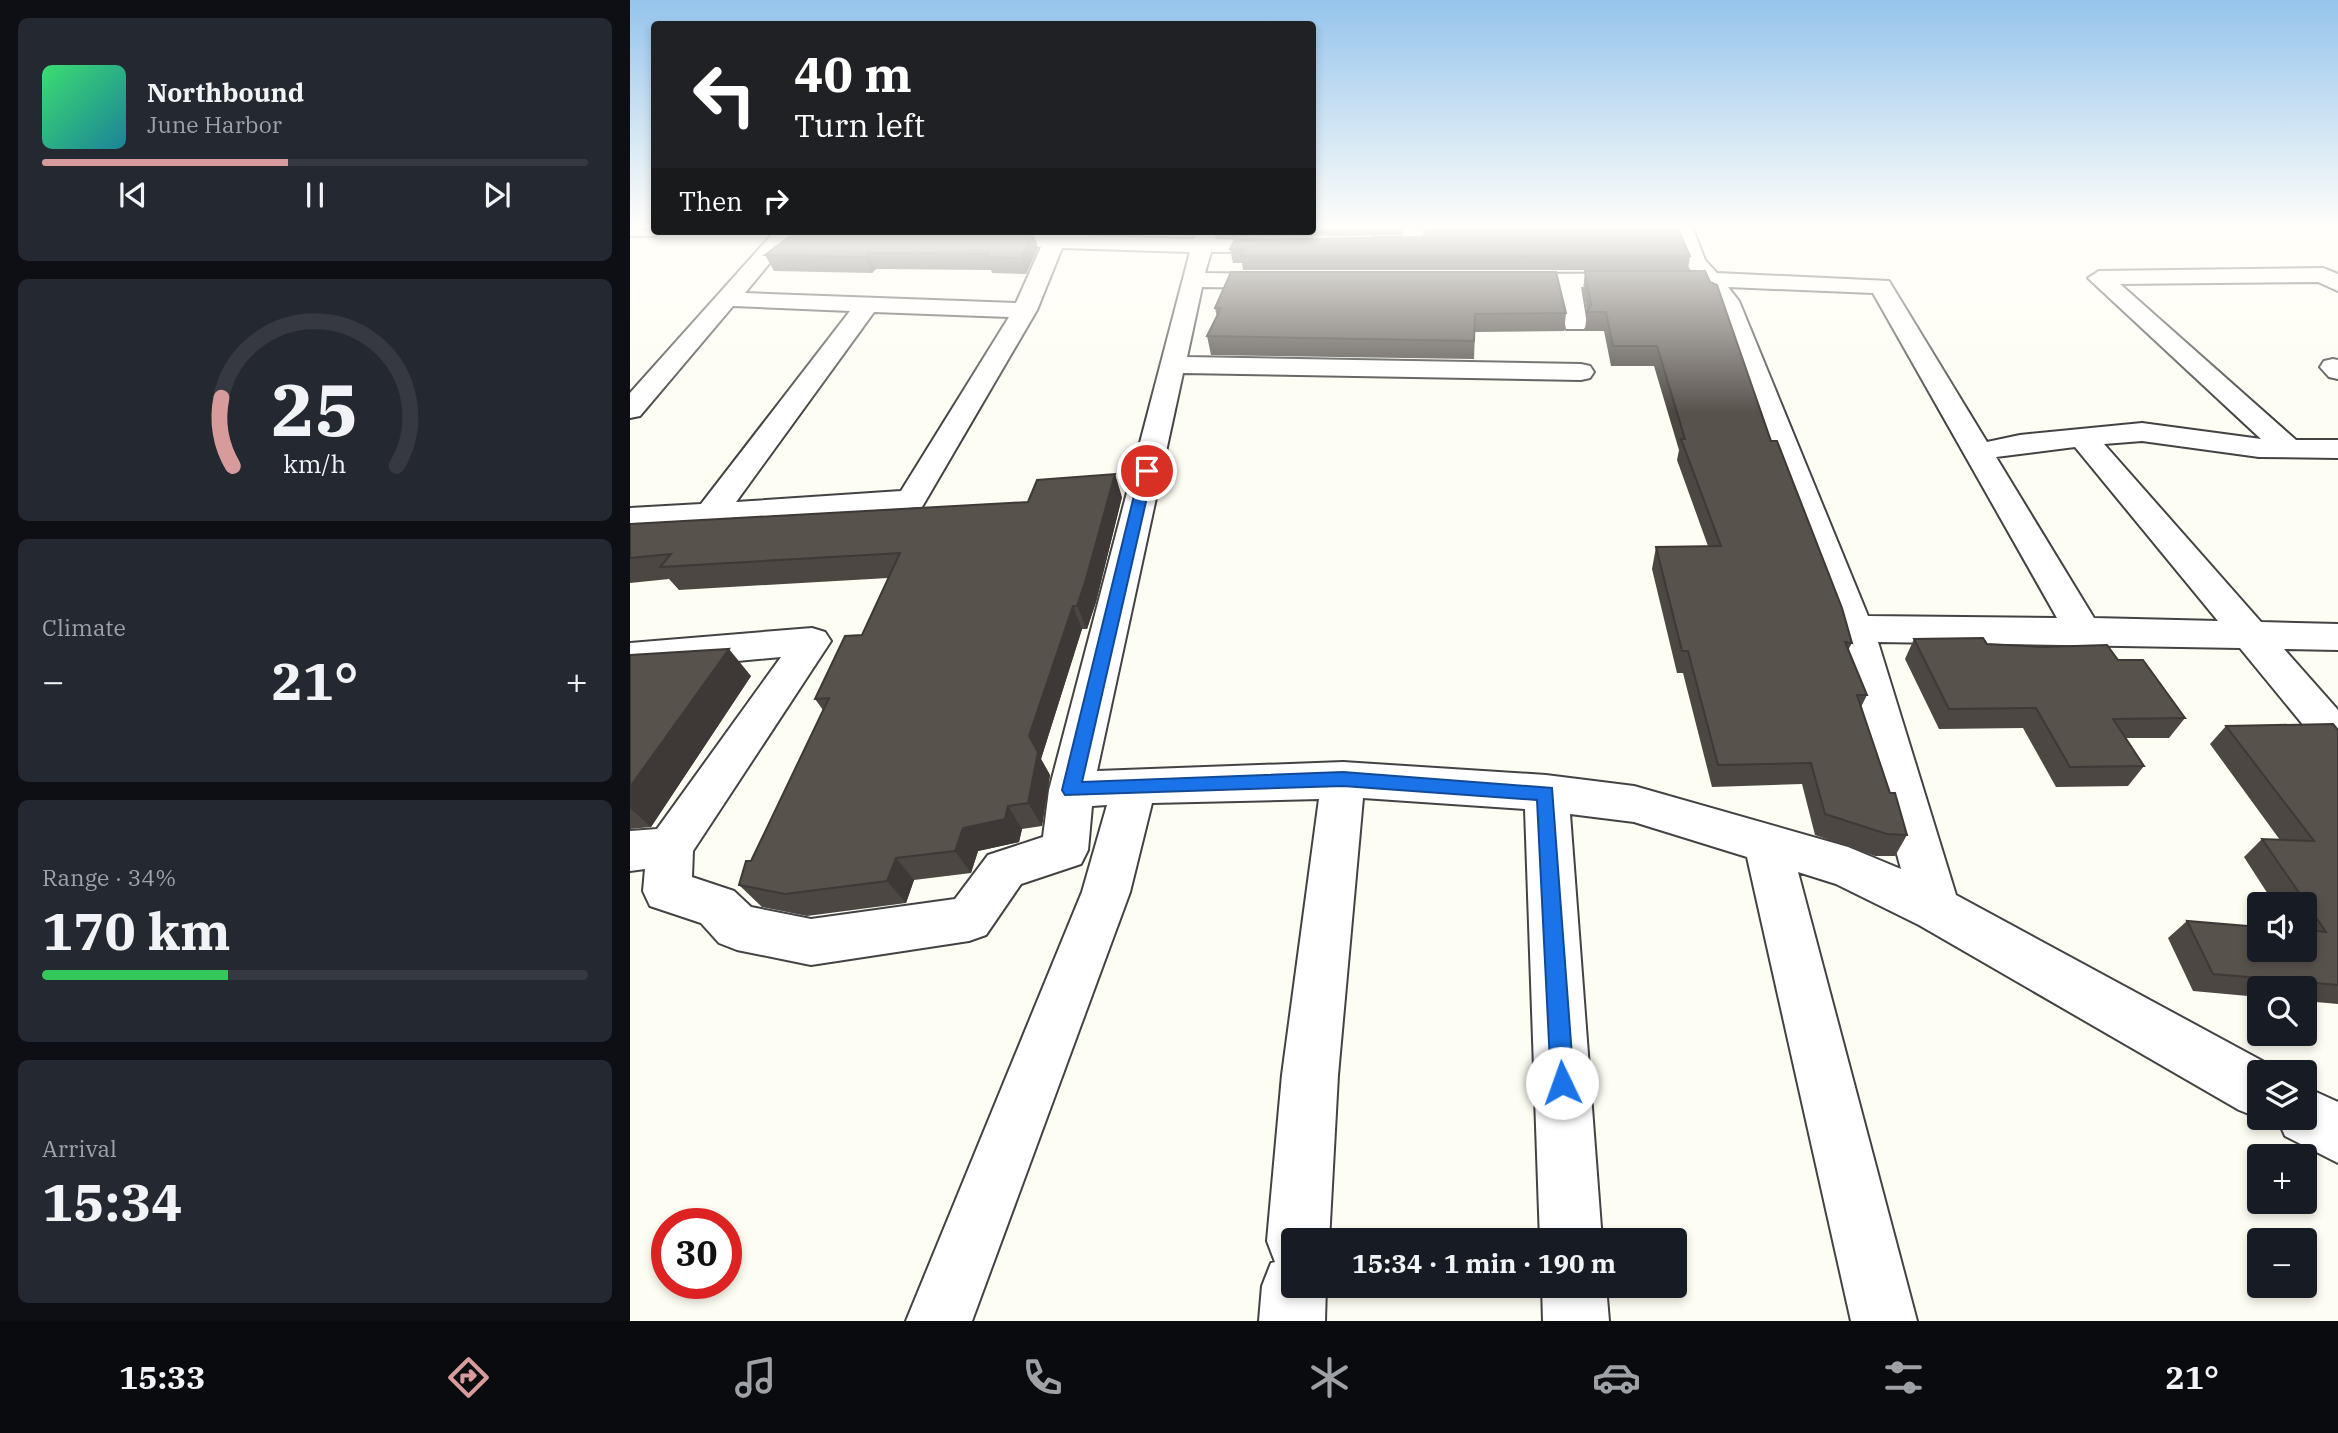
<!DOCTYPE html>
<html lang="en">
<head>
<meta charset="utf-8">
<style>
	:root { --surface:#171b24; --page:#242831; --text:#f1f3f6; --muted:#9ea1a6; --line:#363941; --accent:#d89b9c }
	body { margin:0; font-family:"IBM Plex Serif",serif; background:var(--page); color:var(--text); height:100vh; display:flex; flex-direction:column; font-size:26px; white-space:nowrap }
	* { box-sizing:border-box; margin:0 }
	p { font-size:23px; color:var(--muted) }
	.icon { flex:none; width:38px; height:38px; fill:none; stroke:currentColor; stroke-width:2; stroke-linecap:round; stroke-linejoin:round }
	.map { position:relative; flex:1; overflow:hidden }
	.drawer { display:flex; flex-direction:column; gap:18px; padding:18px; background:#0d0f14; width:630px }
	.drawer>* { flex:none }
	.hud { position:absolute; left:21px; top:21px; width:665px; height:214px; border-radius:7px; box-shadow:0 4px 10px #0003; background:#202124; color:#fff; overflow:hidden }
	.buttons { position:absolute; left:1617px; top:892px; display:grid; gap:14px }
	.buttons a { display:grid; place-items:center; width:70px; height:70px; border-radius:7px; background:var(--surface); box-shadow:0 4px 10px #0003; font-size:35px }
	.speed { position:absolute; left:21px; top:1208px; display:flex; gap:14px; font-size:35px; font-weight:700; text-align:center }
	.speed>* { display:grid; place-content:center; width:91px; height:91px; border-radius:50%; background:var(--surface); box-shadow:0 4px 10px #0003; line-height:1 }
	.speed .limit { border:10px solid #d22; background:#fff; color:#111 }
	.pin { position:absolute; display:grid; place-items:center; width:60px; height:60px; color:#fff; margin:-30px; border:4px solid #fff; border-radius:50%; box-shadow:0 2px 7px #0007 }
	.me { position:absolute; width:77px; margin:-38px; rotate:357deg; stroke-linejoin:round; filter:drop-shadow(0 0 5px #0008) }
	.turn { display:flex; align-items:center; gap:24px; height:147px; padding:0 28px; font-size:32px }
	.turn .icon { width:91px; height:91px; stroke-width:2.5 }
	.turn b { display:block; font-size:49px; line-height:60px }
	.then { display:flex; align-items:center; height:66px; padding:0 28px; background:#0003; gap:14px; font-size:26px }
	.big { font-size:52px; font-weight:700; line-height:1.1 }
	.drawer .card { flex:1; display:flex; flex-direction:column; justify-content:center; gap:10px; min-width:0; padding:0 24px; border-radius:10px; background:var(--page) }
	.drawer .dial { align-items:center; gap:0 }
	.dial svg { height:182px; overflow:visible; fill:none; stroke:var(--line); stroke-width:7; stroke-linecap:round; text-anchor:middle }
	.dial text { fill:var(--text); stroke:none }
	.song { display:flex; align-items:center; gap:21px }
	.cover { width:84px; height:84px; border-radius:10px; background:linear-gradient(135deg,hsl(140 70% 55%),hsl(190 70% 35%)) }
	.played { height:7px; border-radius:4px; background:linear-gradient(90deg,var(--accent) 45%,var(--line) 45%) }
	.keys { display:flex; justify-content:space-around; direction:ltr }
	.heat { display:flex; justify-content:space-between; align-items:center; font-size:38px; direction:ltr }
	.charge { height:10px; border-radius:5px; background:linear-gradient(90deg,#34c759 34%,var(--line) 0) }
	.trip { position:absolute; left:651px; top:1228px; width:406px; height:70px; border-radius:7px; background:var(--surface); box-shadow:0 4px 10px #0003; font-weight:700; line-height:70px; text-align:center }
	.dock { display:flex; height:112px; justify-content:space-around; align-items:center; background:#090b0e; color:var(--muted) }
	.dock .icon { width:49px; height:49px }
	.dock .current { color:var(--accent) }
	.dock b { font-size:32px; color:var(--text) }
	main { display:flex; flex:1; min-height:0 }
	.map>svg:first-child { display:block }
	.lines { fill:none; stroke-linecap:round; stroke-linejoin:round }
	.minor-casing { stroke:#434343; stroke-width:4 }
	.minor { fill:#fff; fill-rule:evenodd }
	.wall { fill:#4c4742 }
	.shaded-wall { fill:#3e3936 }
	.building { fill:#58524d; stroke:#3e3936; stroke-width:2 }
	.route { fill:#1a73e8; stroke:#114b97; stroke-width:2 }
</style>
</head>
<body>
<main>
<section class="drawer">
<div class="card">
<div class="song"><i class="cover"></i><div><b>Northbound</b><p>June Harbor</p></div></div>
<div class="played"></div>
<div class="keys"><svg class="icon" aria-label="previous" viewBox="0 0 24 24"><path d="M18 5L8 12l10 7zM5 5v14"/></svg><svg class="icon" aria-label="pause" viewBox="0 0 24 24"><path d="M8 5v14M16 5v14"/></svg><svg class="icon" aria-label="next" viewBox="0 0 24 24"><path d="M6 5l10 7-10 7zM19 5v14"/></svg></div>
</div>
<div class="card dial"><svg viewBox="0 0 100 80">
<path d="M14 69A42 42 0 1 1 86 69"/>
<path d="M14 69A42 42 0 0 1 9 39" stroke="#d89b9c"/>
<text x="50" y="56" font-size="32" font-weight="700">25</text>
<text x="50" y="72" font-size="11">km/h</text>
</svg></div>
<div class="card"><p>Climate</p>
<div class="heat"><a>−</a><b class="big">21°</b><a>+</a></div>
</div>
<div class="card"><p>Range · 34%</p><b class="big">170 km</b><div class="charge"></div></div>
<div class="card"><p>Arrival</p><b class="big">15:34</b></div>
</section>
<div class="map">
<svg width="1708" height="1321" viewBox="0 0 1708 1321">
	<rect width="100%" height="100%" fill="#fefdf3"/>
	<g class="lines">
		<g class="minor-casing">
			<path id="minor" d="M 0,229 L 34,231 L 24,236 L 0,236 Z
				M 772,229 L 792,229 L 798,244 L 794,248 L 743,250 L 732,244 L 743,238 L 774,238 Z
				M 1043,229 L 1063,229 L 1075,260 L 1087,273 L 1259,281 L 1357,442 L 1390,435 L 1512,423 L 1631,439 L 1458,278 L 1469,271 L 1693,268 L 1708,274 L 1708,291 L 1688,282 L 1490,284 L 1666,440 L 1708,440 L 1708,458 L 1629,457 L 1512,441 L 1474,444 L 1631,622 L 1708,624 L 1708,650 L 1654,649 L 1708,710 L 1708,754 L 1693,749 L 1610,648 L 1248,642 L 1326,895 L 1649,1070 L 1650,1073 L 1629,1073 L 1629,1118 L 1609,1110 L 1289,925 L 1206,884 L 1168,872 L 1287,1321 L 1221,1321 L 1117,857 L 1004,822 L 940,814 L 972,1241 L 910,1241 L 895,809 L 733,798 L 708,1075 L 699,1241 L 663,1241 L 663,1286 L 696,1286 L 695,1321 L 629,1321 L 632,1286 L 641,1263 L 645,1262 L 637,1241 L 652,1075 L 689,799 L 522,803 L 500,892 L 342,1321 L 276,1321 L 452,892 L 477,805 L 462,806 L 458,850 L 451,864 L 391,884 L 356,935 L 339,941 L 181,965 L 107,950 L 89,943 L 71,923 L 20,906 L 13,891 L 15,869 L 0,871 L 0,831 L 27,829 L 151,657 L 0,671 L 0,643 L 182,628 L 195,632 L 201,641 L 63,851 L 62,877 L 104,891 L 121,907 L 181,919 L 325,899 L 358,855 L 413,837 L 419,790 L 560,252 L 432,248 L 407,310 L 292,507 L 0,528 L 0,508 L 71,504 L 220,311 L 103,306 L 10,416 L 0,418 L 0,393 L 145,231 L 166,231 L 115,293 L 386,303 L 411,247 L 348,243 L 345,239 L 355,233 L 417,235 L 419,231 L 439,231 L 438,235 L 564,239 L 567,231 L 587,231 L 585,239 L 662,241 L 666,245 L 662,249 L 655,251 L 581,252 L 575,273 L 651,274 L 662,281 L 651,288 L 572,287 L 557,357 L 951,364 L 960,366 L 964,372 L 960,378 L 951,380 L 553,373 L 467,771 L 713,762 L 916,775 L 1004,786 L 1218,847 L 1271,869 L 1206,629 L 1086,302 L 1074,287 L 951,287 L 957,324 L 954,329 L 936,329 L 928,288 L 876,288 L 865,281 L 876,274 L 1063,273 L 1054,261 ZM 1098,287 L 1243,293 L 1427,618 L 1238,616 L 1109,301 ZM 244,312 L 379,317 L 271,491 L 106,502 ZM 1445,447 L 1588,621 L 1464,618 L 1366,457 Z
				M 1703,359 L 1708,360 L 1708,379 L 1699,377 L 1690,367 L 1694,361 Z
				M 1675,1087 L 1708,1102 L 1708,1163 L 1655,1136 L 1647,1118 L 1675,1118 Z
				M 912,1286 L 976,1286 L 979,1321 L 913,1321 Z"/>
		</g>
		<use href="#minor" class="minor"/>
	</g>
	<path class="wall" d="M 682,229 L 772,229 L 771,235 L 588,237 L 587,231 L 682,231 Z
		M 793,229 L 1048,229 L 1060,256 L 1058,270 L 613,270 L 612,263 L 603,263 L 600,249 L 793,237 L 796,234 Z
		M 441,231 L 565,231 L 562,236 Z
		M 403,233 L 408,248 L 396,274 L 362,273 L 361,270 L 246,269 L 242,273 L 144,271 L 135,255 Z
		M 955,271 L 1141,441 L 1222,643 L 1218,650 L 1237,695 L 1231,707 L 1260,793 L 1277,835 L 1265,856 L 1245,856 L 1185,835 L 1172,784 L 1082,787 L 1053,673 L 1047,673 L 1022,569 L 1026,547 L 1078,546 L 1047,460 L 1049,450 L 1024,366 L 981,366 L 974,331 L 955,331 L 957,311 L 953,290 Z
		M 585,308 L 936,313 L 934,331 L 845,332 L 844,359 L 581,355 L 577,336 L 587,317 Z
		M 492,497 L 466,602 L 457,629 L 452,629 L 411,759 L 420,775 L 412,826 L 392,829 L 389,842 L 348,851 L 341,873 L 284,880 L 276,903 L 177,916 L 132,907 L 109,885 L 121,861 L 193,710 L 185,699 L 232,635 L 258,578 L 49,590 L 39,579 L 0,583 L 0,524 Z
		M 1284,639 L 1357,644 L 1488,660 L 1555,718 L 1539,738 L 1495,738 L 1514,766 L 1498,786 L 1426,787 L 1393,728 L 1309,729 L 1275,659 Z
		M 0,655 L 121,676 L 21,827 L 0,829 Z
		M 1596,726 L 1708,730 L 1708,1004 L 1675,1001 L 1675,989 L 1629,989 L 1629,997 L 1563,991 L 1538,938 L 1557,921 L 1675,950 L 1675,905 L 1645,905 L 1614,857 L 1632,839 L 1650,840 L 1580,744 Z"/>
	<path class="shaded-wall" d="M 403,233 L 408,248 L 396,274 L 391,258 Z
		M 239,253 L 246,269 L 242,273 L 235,257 Z
		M 485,474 L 492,497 L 466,602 L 457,629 L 447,606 Z
		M 443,606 L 452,629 L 411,759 L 420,775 L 412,826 L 398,803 L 399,736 Z
		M 99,649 L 121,676 L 21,827 L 0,808 L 0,787 Z
		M 378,806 L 392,829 L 389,842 L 348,851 L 341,873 L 325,851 L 333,828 Z
		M 266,858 L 284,880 L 276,903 L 257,881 Z"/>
	<path class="building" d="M 800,229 L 1048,229 L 1060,256 L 611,256 L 614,249 L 600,249 L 605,240 L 793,237 Z
		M 167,231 L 362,231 L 403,233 L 391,258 L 356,257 L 359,254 L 239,253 L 235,257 L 135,255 Z
		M 955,271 L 1075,271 L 1080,282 L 1087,285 L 1141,441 L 1147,441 L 1212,608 L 1222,643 L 1215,642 L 1237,695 L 1227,695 L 1260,793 L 1265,793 L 1277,835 L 1257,834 L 1195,814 L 1181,763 L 1088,765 L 1058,651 L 1052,651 L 1026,547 L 1091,546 L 1051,439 L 1055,439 L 1027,346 L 983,346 L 976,312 L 957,312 L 961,305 Z
		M 601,272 L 926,272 L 936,313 L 845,314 L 844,341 L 577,336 L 591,308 L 585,308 Z
		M 485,474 L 456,579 L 447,606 L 443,606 L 399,736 L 408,752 L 398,803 L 378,806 L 375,819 L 333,828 L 325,851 L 266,858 L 257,881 L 155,894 L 109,885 L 116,861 L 121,861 L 199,698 L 185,699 L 215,636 L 232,635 L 270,553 L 30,567 L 41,554 L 0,558 L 0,524 L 398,502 L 407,480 Z
		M 1353,638 L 1357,644 L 1413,647 L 1477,645 L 1488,660 L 1513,660 L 1555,718 L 1483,719 L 1514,766 L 1440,767 L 1406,708 L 1319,709 L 1284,639 Z
		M 99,649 L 0,787 L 0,655 Z
		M 1703,724 L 1708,730 L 1708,985 L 1583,974 L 1557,921 L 1629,927 L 1629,950 L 1675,950 L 1675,930 L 1696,932 L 1632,839 L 1684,841 L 1596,726 Z"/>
	<linearGradient id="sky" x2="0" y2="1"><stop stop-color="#95c4ec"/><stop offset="0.55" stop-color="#fffefa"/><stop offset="1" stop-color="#fffefa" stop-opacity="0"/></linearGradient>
	<rect width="1708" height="413" fill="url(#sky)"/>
	<path class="route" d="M 517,467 L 523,471 L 452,782 L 713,772 L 922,788 L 944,1083 L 940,1091 L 932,1094 L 924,1091 L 921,1083 L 907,800 L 713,786 L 435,795 L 432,790 L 510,471 Z"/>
</svg>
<div class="buttons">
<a><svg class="icon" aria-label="sound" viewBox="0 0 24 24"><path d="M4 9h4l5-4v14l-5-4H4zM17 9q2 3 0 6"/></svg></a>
<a><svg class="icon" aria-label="search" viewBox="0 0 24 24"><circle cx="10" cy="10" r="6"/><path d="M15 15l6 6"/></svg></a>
<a><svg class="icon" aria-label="layers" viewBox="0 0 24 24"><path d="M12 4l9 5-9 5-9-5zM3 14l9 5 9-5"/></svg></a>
<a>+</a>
<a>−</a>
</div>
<div class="speed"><div class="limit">30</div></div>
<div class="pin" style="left:517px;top:471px;background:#d93025"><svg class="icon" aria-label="arrive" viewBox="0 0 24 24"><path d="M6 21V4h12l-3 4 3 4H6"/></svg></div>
<svg class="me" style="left:932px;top:1083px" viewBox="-20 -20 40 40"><circle r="19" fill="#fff"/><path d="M0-13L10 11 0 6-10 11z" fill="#1a73e8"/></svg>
<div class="trip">15:34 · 1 min · 190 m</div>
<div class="hud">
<div class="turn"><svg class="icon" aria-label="left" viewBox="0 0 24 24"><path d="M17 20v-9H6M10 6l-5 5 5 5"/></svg><div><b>40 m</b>Turn left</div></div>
<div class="then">Then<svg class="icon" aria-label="right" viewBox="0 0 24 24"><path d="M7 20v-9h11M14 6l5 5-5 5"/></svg></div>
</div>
</div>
</main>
<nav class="dock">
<b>15:33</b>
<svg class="icon current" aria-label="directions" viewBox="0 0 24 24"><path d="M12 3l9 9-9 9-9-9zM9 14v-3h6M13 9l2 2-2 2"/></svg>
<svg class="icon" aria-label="music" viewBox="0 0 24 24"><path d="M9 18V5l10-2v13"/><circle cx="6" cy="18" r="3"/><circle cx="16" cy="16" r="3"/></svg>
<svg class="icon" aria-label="phone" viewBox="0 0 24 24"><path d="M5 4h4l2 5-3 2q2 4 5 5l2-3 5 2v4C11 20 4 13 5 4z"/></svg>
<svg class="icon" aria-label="climate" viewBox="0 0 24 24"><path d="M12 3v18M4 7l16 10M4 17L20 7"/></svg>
<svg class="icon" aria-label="car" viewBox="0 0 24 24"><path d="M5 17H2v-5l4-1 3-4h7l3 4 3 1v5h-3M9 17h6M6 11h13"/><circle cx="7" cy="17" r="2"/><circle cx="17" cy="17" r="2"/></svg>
<svg class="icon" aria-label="filters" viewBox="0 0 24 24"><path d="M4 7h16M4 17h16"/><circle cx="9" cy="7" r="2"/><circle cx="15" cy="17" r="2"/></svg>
<b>21°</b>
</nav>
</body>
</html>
